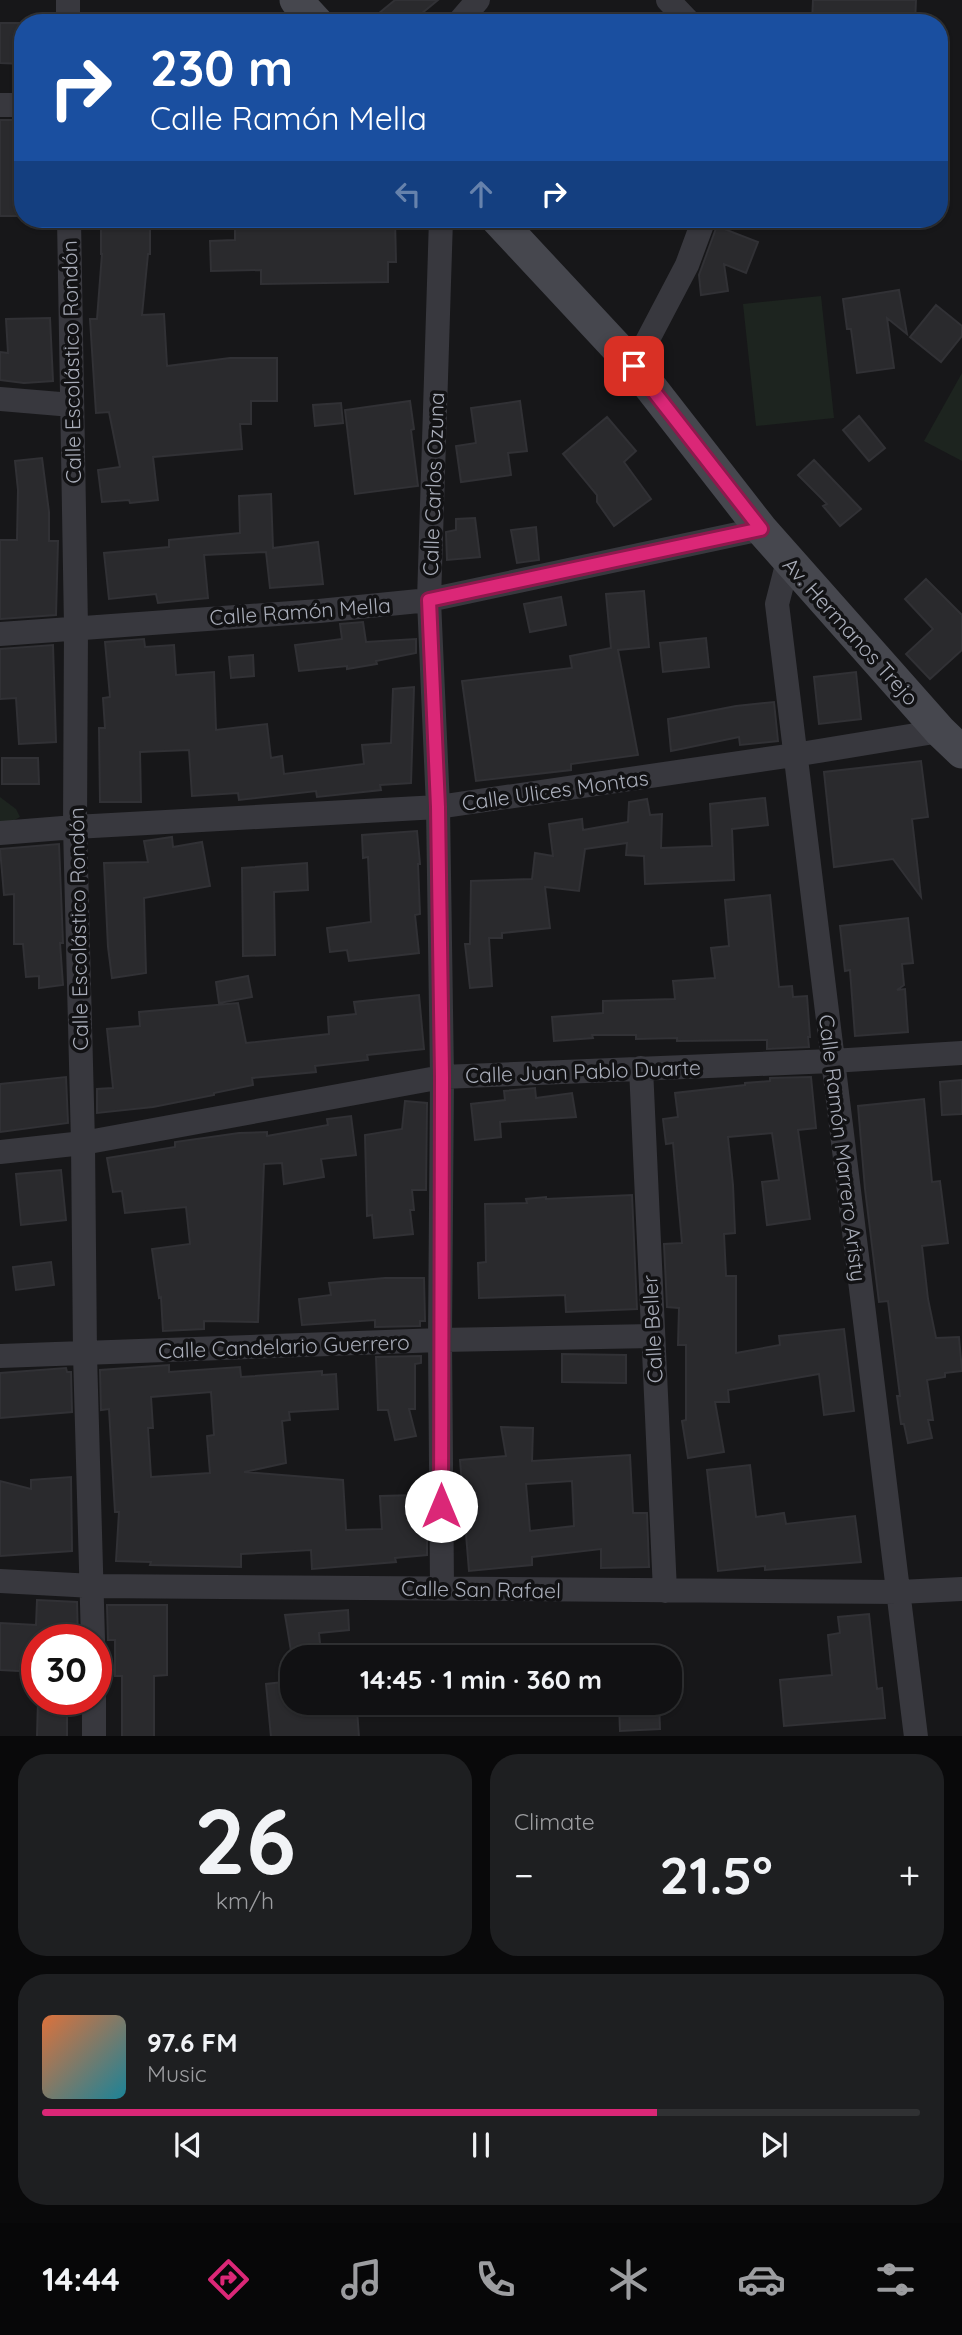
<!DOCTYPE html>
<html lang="en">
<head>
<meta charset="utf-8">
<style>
	:root { --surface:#111113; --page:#1e1f21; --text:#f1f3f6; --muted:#9c9da0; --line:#303133; --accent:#db2777 }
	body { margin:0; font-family:Quicksand,sans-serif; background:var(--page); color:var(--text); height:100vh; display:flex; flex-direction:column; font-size:26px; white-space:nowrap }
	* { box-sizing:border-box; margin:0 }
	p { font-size:23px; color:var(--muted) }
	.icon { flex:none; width:38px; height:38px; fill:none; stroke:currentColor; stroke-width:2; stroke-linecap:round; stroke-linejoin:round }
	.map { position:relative; height:1736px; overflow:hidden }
	.side { display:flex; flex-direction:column; gap:18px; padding:18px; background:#09090a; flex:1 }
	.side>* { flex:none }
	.banner { position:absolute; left:14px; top:14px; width:934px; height:214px; border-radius:28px; box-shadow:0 2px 5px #0004,0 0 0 2px var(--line); background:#1a4fa0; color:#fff; overflow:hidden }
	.speed { position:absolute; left:21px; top:1624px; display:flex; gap:14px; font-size:35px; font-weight:700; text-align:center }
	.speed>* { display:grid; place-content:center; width:91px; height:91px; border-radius:50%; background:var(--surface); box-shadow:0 2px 5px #0004,0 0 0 2px var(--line); line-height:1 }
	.speed .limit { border:10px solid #d22; background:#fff; color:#111 }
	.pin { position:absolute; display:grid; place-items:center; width:60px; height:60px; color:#fff; margin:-30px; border-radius:14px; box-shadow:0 4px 10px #0006 }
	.me { position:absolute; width:77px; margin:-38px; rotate:0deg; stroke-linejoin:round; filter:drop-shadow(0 0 5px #0008) }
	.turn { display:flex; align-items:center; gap:24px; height:147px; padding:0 21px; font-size:32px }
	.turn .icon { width:91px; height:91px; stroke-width:2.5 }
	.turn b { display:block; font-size:49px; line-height:60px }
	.lanes { display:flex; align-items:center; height:66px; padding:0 21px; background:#0003; justify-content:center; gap:35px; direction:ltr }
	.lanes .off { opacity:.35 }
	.big { font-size:52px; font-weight:700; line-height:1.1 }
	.side .tile { flex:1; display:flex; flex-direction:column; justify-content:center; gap:10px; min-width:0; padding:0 24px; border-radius:28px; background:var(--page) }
	.side .dial { align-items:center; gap:0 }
	.dial b { font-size:91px; line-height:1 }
	.song { display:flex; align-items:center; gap:21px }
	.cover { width:84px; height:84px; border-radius:10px; background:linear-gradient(135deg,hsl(20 70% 55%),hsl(190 70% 35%)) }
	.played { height:7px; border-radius:4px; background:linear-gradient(90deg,var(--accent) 70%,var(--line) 70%) }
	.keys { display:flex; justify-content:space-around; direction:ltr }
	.heat { display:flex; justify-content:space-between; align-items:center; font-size:38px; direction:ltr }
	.side .tiles { flex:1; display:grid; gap:18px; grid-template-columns:1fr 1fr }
	.tile:last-child { grid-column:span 2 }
	.trip { position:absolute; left:280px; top:1645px; width:402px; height:70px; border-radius:28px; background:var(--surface); box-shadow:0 2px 5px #0004,0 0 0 2px var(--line); font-weight:700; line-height:70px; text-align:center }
	.tab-bar { display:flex; height:112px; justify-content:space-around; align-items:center; background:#070708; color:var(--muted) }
	.tab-bar .icon { width:49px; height:49px }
	.tab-bar .current { color:var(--accent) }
	.tab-bar b { font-size:32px; color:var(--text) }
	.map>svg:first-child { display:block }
	.green { fill:#1d241f }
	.building { fill:#2a2a2d; stroke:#313135; stroke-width:2; fill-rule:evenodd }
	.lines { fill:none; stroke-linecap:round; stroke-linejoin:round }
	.street { stroke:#38383e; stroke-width:24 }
	.secondary { stroke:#46474e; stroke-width:33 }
	.route-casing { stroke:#8e194d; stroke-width:18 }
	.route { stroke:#db2777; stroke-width:12 }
	.labels { text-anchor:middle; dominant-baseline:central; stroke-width:7; stroke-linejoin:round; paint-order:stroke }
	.street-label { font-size:21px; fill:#a9adb9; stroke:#121214 }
</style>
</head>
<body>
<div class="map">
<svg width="962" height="1737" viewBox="0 0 962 1737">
	<rect width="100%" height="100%" fill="#171719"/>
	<path class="green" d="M 821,296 L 834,418 L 756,426 L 743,304 Z
		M 962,373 L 962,461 L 924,441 Z
		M 0,797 L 16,809 L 20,817 L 7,824 L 0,825 Z"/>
	<path class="building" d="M 395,0 L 438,0 L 410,23 L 367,23 Z
		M 813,0 L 916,0 L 915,23 L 812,23 Z
		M 0,23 L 23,23 L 23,64 L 0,63 Z
		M 0,120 L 23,120 L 23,216 L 0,216 Z
		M 101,219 L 150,219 L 150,254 L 148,254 L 142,315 L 164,314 L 167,366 L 230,358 L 277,358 L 277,401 L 251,401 L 251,424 L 240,424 L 242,449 L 153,457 L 158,500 L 130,503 L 129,500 L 102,502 L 98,470 L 120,467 L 109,412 L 96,413 L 90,319 L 97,319 L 102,254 L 101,254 Z
		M 255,219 L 395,219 L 396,262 L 388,262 L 388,282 L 261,284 L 261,270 L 211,271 L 210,241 L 235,240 L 235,222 L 255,222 Z
		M 718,223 L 719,227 L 758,242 L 746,273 L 724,264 L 728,291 L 701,295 L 699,275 Z
		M 899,290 L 907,334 L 887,318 L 894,368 L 857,373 L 851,329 L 847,329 L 843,299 Z
		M 936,305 L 962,326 L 962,336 L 941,362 L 910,337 Z
		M 50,318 L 53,381 L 24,383 L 0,380 L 0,352 L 8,353 L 6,319 Z
		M 410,401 L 414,429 L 411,430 L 418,486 L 355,494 L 345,410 Z
		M 520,401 L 527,451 L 508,453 L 511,475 L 461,482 L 456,446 L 476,443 L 471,408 Z
		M 341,403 L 343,423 L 315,426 L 313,405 Z
		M 859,416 L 885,448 L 869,461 L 843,430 Z
		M 607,417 L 636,451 L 624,462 L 651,499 L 614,526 L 597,502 L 597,495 L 563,454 Z
		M 42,458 L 49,512 L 49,541 L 58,541 L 56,615 L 0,619 L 0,540 L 17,540 L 18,490 L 15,461 Z
		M 814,460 L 861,509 L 840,526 L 823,506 L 827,504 L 798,475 Z
		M 271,494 L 273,548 L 318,542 L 323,584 L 270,588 L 266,552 L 204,555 L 208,598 L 158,603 L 156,594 L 109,599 L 104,553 L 169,547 L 169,540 L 240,533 L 239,496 Z
		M 475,518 L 480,557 L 447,560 L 446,532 L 456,530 L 456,519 Z
		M 536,527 L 539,560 L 517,563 L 511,530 Z
		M 926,579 L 962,615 L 962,650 L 930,679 L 906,654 L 933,629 L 905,599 Z
		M 644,591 L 649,647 L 618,650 L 638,755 L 571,764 L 571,770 L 476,781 L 462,681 L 572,668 L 570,656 L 611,648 L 606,594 Z
		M 561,597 L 566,625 L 530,632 L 524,604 Z
		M 363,622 L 366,642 L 416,639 L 416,653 L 376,661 L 377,664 L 347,669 L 347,666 L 299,671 L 295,645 L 342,639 L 340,624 Z
		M 706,638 L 709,667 L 663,672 L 660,643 Z
		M 144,639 L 145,647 L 174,645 L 176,675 L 214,672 L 216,730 L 267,724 L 271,758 L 282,756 L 284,774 L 364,764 L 362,745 L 391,743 L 393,689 L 414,687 L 411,783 L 380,785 L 381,790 L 317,797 L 316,791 L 239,800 L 238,793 L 192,796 L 189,750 L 140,752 L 141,802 L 100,802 L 99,728 L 105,728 L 103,698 L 110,697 L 105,642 Z
		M 53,645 L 56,742 L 19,744 L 16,698 L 0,699 L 0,649 Z
		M 253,655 L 254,676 L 231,678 L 229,657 Z
		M 856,672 L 861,719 L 819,724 L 814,677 Z
		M 774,702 L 778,741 L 740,745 L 739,737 L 671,751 L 668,719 L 736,706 Z
		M 2,758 L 38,758 L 39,784 L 2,784 Z
		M 921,761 L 928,817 L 912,819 L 921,897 L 893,859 L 834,867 L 824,772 Z
		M 765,798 L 768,825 L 732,829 L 734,880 L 645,884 L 644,856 L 626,855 L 627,843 L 585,849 L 579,891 L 545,887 L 550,928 L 502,933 L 502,938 L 489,938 L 492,986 L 470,988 L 465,944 L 470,944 L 471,881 L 532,879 L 535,853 L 553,856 L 549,824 L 582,819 L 583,830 L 628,822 L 629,802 L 647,799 L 650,815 L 662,814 L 661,848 L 712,846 L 710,804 Z
		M 417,831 L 420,864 L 418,864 L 420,914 L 415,915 L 419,953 L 349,961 L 347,950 L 330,952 L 327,928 L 371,922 L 368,857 L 363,858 L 362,835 Z
		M 172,837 L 173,847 L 202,842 L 210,886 L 144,898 L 146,973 L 112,978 L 108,947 L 104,863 L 148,862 L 144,841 Z
		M 59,844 L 63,943 L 60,943 L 63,985 L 39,988 L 39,976 L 26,977 L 23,944 L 14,944 L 14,894 L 4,895 L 0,849 Z
		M 307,863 L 308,890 L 274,892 L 275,955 L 243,956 L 242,868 Z
		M 770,895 L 779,987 L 792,986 L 793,997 L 807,996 L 810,1037 L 808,1037 L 809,1047 L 767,1049 L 767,1040 L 677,1041 L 677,1038 L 636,1039 L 636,1035 L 592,1035 L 593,1038 L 554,1041 L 552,1017 L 603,1013 L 603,1001 L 675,999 L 673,981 L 715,978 L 711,948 L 729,946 L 725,900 Z
		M 908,918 L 913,963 L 902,964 L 904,985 L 897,990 L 905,989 L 908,1032 L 855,1036 L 850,970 L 845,971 L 840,926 Z
		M 248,976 L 252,997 L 219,1003 L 216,982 Z
		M 419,995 L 424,1049 L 367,1055 L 368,1060 L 315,1066 L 316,1072 L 252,1078 L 253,1085 L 214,1093 L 214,1095 L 153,1107 L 97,1113 L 97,1089 L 113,1088 L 107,1029 L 140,1026 L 139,1012 L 238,1003 L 246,1043 L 329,1034 L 328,1017 L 356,1014 L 354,1002 Z
		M 66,1077 L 68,1123 L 0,1132 L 0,1084 Z
		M 811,1077 L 816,1128 L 798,1130 L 810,1219 L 767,1225 L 762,1182 L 779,1180 L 772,1133 L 728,1137 L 733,1185 L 735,1233 L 724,1234 L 726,1276 L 736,1276 L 736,1353 L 780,1345 L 779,1336 L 844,1329 L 854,1411 L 824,1415 L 819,1374 L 728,1390 L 729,1402 L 715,1402 L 724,1452 L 688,1458 L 682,1421 L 686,1420 L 686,1345 L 678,1345 L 679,1308 L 667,1307 L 664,1244 L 682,1243 L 673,1143 L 666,1144 L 663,1119 L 678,1117 L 675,1093 L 745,1085 L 745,1083 L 770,1081 L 770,1078 Z
		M 962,1080 L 962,1114 L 942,1115 L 940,1082 Z
		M 535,1088 L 536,1098 L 572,1093 L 576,1117 L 500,1122 L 501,1137 L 475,1140 L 471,1104 L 505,1100 L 504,1091 Z
		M 924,1099 L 932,1182 L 940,1181 L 948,1243 L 922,1246 L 928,1299 L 936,1338 L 959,1337 L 962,1371 L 945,1373 L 945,1377 L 927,1380 L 933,1420 L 928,1420 L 932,1438 L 908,1443 L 904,1424 L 901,1424 L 897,1396 L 900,1396 L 888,1301 L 879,1302 L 865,1189 L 858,1106 Z
		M 405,1101 L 427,1103 L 426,1190 L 412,1190 L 414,1210 L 410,1210 L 413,1234 L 374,1238 L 372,1215 L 367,1216 L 365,1135 L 402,1129 Z
		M 351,1116 L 356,1155 L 321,1159 L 324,1177 L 284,1184 L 282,1163 L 264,1164 L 258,1322 L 204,1321 L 204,1329 L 163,1331 L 161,1297 L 159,1298 L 152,1249 L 190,1244 L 186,1207 L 125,1213 L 122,1191 L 113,1192 L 107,1158 L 175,1147 L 175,1142 L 239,1133 L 267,1132 L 267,1136 L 328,1125 L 327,1119 Z
		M 61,1170 L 66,1220 L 21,1225 L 16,1174 Z
		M 632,1195 L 637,1309 L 566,1312 L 565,1295 L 479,1298 L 478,1263 L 486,1262 L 485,1204 L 527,1203 L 526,1199 L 546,1197 L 546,1199 Z
		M 51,1262 L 54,1285 L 16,1290 L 13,1267 Z
		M 385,1278 L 424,1278 L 425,1321 L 420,1321 L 420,1326 L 375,1327 L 375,1320 L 302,1325 L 299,1299 L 331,1295 L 329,1283 Z
		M 562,1354 L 626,1355 L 626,1383 L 562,1382 Z
		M 421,1356 L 421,1363 L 415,1364 L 415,1409 L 409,1409 L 416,1436 L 395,1440 L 388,1410 L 378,1410 L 376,1357 Z
		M 169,1365 L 169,1372 L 240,1367 L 241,1377 L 322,1371 L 322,1375 L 336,1374 L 338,1409 L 289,1412 L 290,1420 L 282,1421 L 286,1463 L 244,1472 L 343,1480 L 346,1530 L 382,1529 L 380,1496 L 416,1495 L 416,1531 L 427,1530 L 427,1555 L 395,1558 L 396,1562 L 312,1569 L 311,1550 L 241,1554 L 241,1567 L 150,1565 L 151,1562 L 116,1561 L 119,1512 L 115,1512 L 109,1409 L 101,1410 L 100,1370 ZM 211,1392 L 214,1435 L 207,1436 L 210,1473 L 151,1477 L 148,1428 L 153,1428 L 151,1397 Z
		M 66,1368 L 67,1372 L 71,1372 L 72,1412 L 0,1418 L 0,1373 Z
		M 501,1427 L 533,1428 L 532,1461 L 630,1455 L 633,1513 L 647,1513 L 649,1567 L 601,1568 L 601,1549 L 532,1557 L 532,1565 L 469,1571 L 460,1460 L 506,1456 ZM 572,1481 L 574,1526 L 530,1531 L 526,1484 Z
		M 750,1465 L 756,1517 L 784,1513 L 786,1524 L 855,1516 L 861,1562 L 765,1570 L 765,1566 L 718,1571 L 707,1470 Z
		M 71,1477 L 72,1551 L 0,1556 L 0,1481 L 31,1489 L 31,1480 Z
		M 37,1600 L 77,1602 L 78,1640 L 37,1640 L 37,1672 L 0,1670 L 0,1623 L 36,1625 Z
		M 107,1605 L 167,1605 L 167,1675 L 154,1676 L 154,1737 L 122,1737 L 122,1676 L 115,1676 L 115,1640 L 108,1640 Z
		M 348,1610 L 349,1630 L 319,1633 L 321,1654 L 292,1657 L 285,1615 Z
		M 869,1614 L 877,1689 L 882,1688 L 885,1718 L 784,1726 L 780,1680 L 832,1675 L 828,1635 L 840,1633 L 838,1617 Z
		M 292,1681 L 292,1703 L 308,1703 L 309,1714 L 357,1710 L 359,1737 L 271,1737 L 266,1684 Z
		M 38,1700 L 67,1701 L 67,1737 L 37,1737 Z
		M 619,1703 L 659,1703 L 660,1729 L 620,1731 Z"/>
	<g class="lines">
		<path class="street" d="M 668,0 L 690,23
			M 68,23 L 68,0
			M 458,23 L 478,0
			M 0,105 L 23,105
			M 69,219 L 76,627 L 75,827 L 83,1143 L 85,1354 L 93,1640
			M 441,219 L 429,600 L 438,807 L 442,1077 L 440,1340 L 442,1588
			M 634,366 L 687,265 L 704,219
			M 0,399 L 72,405
			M 788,561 L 777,604 L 916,1737
			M 0,634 L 319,611 L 429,600 L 761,529
			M 0,833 L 75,827 L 438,807 L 794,755 L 940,731
			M 641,1068 L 665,1591
			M 0,1152 L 83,1143 L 442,1077 L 832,1061 L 962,1053
			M 0,1356 L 440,1340 L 653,1336
			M 0,1581 L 93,1586 L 899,1592 L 962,1589
			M 94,1699 L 94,1737"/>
		<path class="secondary" d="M 296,0 L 317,23
			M 497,219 L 634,366 L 761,529 L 940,731 L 962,752"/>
	</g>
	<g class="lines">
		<g class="route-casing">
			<path id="route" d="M 441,1506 L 442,1077 L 438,807 L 429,600 L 761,529 L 634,366"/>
		</g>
		<use href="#route" class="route"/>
	</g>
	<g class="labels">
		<g class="street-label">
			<text transform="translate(71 362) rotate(-91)">Calle Escolástico Rondón</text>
			<text transform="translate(433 484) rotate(-88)">Calle Carlos Ozuna</text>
			<text transform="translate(300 611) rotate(-4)">Calle Ramón Mella</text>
			<text transform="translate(851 631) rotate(48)">Av. Hermanos Trejo</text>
			<text transform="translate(555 790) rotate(-8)">Calle Ulices Montas</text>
			<text transform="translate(78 929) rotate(-91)">Calle Escolástico Rondón</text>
			<text transform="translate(583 1071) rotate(-2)">Calle Juan Pablo Duarte</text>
			<text transform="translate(843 1148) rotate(83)">Calle Ramón Marrero Aristy</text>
			<text transform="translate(652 1329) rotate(-93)">Calle Beller</text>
			<text transform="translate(284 1346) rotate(-2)">Calle Candelario Guerrero</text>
			<text transform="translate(481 1589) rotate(1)">Calle San Rafael</text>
		</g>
	</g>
</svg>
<div class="speed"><div class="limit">30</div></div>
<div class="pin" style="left:634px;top:366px;background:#d93025"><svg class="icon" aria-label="arrive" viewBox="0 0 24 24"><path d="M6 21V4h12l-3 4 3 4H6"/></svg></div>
<svg class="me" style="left:441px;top:1506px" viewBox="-20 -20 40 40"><circle r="19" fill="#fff"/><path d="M0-13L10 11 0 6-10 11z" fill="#db2777"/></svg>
<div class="trip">14:45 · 1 min · 360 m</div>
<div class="banner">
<div class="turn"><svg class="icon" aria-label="right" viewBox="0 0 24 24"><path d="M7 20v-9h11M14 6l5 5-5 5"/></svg><div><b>230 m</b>Calle Ramón Mella</div></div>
<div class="lanes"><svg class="icon off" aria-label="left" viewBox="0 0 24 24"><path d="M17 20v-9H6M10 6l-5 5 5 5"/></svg><svg class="icon off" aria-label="ahead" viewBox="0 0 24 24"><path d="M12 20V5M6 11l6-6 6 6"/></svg><svg class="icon" aria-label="right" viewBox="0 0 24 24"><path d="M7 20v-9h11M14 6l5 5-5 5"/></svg></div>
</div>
</div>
<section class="side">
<div class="tiles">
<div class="tile dial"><b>26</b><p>km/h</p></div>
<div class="tile"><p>Climate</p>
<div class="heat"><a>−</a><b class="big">21.5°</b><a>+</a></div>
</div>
<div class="tile">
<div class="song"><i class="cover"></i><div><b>97.6 FM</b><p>Music</p></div></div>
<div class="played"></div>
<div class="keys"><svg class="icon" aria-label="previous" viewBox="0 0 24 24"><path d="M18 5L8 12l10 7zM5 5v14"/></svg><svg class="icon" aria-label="pause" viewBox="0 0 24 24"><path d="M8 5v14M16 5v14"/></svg><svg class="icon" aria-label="next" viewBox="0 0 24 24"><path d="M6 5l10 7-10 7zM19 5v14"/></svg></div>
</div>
</div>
</section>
<nav class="tab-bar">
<b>14:44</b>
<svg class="icon current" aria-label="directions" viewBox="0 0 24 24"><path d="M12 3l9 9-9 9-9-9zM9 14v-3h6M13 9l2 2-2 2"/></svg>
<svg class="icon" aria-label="music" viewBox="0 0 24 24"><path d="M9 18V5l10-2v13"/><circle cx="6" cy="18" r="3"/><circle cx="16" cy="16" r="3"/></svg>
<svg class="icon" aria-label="phone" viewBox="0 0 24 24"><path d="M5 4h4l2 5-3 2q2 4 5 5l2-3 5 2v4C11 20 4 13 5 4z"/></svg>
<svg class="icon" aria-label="climate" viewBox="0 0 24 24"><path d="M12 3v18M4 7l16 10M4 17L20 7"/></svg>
<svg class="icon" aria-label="car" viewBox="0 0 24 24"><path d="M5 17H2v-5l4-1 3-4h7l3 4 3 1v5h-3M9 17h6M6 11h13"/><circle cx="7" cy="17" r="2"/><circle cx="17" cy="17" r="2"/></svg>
<svg class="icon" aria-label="filters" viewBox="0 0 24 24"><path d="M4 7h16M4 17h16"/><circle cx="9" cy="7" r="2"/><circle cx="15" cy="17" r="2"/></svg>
</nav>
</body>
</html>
